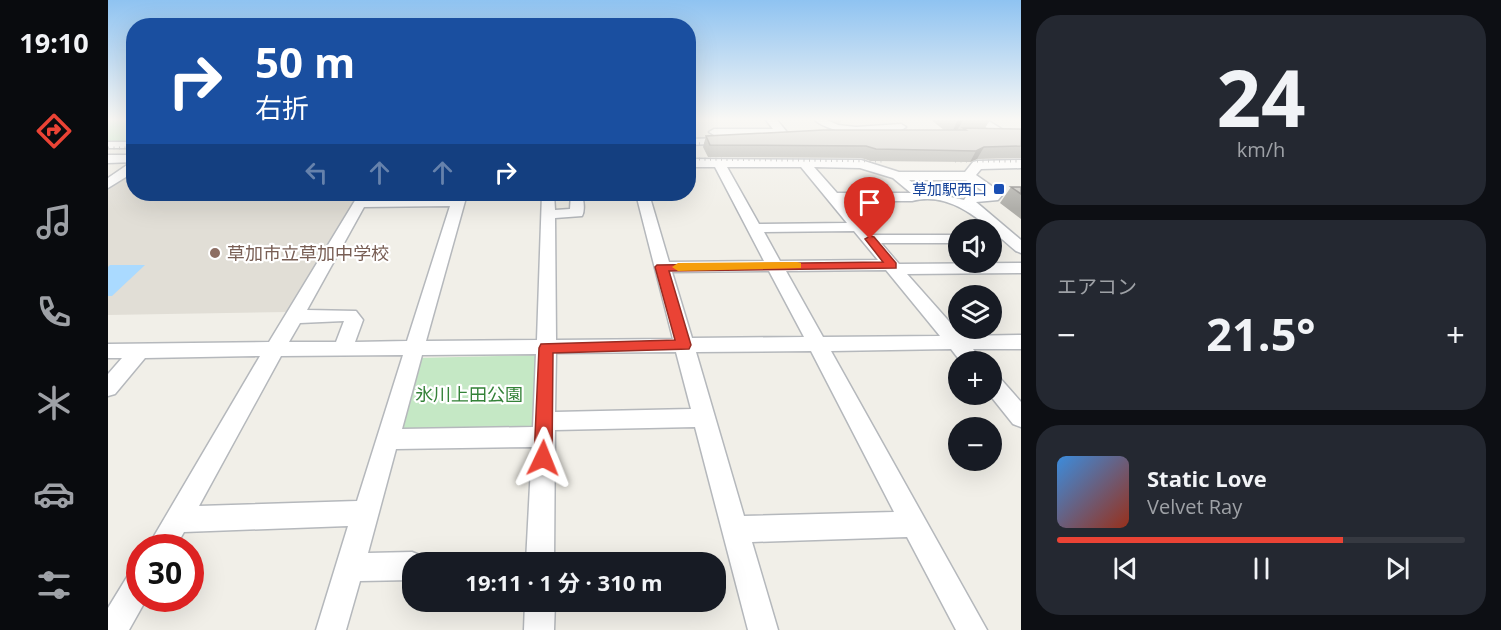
<!DOCTYPE html>
<html lang="ja">
<head>
<meta charset="utf-8">
<style>
	:root { --surface:#171b24; --page:#242831; --text:#f1f3f6; --muted:#9ea1a6; --line:#363941; --accent:#ea4335 }
	body { margin:0; font-family:"Open Sans","Noto Sans JP",sans-serif; background:var(--page); color:var(--text); height:100vh; display:flex; flex-direction:column; font-size:22px; white-space:nowrap }
	* { box-sizing:border-box; margin:0 }
	p { font-size:20px; color:var(--muted) }
	.icon { flex:none; width:33px; height:33px; fill:none; stroke:currentColor; stroke-width:2; stroke-linecap:round; stroke-linejoin:round }
	.map { position:relative; flex:1; overflow:hidden }
	.panel { display:flex; flex-direction:column; gap:15px; padding:15px; background:#0d0f14; width:480px }
	.panel>* { flex:none }
	.guide { position:absolute; left:18px; top:18px; width:570px; height:183px; border-radius:24px; box-shadow:0 6px 24px #0002; background:#1a4fa0; color:#fff; overflow:hidden }
	.controls { position:absolute; left:840px; top:219px; display:grid; gap:12px }
	.controls a { display:grid; place-items:center; width:54px; height:54px; border-radius:50%; background:var(--surface); box-shadow:0 6px 24px #0002; font-size:30px }
	.speed { position:absolute; left:18px; top:534px; display:flex; gap:12px; font-size:30px; font-weight:700; text-align:center }
	.speed>* { display:grid; place-content:center; width:78px; height:78px; border-radius:50%; background:var(--surface); box-shadow:0 6px 24px #0002; line-height:1 }
	.speed .limit { border:9px solid #d22; background:#fff; color:#111 }
	.pin { position:absolute; display:grid; place-items:center; width:51px; height:51px; color:#fff; margin:-62px -26px; border-radius:50% 50% 50% 0; rotate:-45deg; box-shadow:0 0 6px #0007 }
	.pin .icon { rotate:45deg }
	.me { position:absolute; width:66px; margin:-33px; rotate:2deg; stroke-linejoin:round; filter:drop-shadow(0 0 4px #0008) }
	.turn { display:flex; align-items:center; gap:21px; height:126px; padding:0 30px; font-size:27px }
	.turn .icon { width:78px; height:78px; stroke-width:2.5 }
	.turn b { display:block; font-size:42px; line-height:51px }
	.lanes { display:flex; align-items:center; height:57px; padding:0 30px; background:#0003; justify-content:center; gap:30px; direction:ltr }
	.lanes .off { opacity:.35 }
	.big { font-size:45px; font-weight:700; line-height:1.1 }
	.panel .card { flex:1; display:flex; flex-direction:column; justify-content:center; gap:9px; min-width:0; padding:0 21px; border-radius:24px; background:var(--page) }
	.panel .dial { align-items:center; gap:0 }
	.dial b { font-size:78px; line-height:1 }
	.song { display:flex; align-items:center; gap:18px }
	.cover { width:72px; height:72px; border-radius:9px; background:linear-gradient(135deg,hsl(210 70% 55%),hsl(10 70% 35%)) }
	.played { height:6px; border-radius:3px; background:linear-gradient(90deg,var(--accent) 70%,var(--line) 70%) }
	.keys { display:flex; justify-content:space-around; direction:ltr }
	.heat { display:flex; justify-content:space-between; align-items:center; font-size:33px; direction:ltr }
	.trip { position:absolute; left:294px; top:552px; width:324px; height:60px; border-radius:24px; background:var(--surface); box-shadow:0 6px 24px #0002; font-weight:700; line-height:60px; text-align:center }
	main { display:flex; flex:1; min-height:0 }
	.menu { display:flex; flex-direction:column; width:108px; justify-content:space-around; align-items:center; background:#090b0e; color:var(--muted) }
	.menu .icon { width:42px; height:42px }
	.menu .selected { color:var(--accent) }
	.menu b { font-size:27px; color:var(--text) }
	.map>svg:first-child { display:block }
	.education { fill:#e1ded6 }
	.green { fill:#c5e8c5 }
	.water { fill:#aadaff }
	.lines { fill:none; stroke-linecap:round; stroke-linejoin:round }
	.minor-tunnel { stroke:#ccccc8; stroke-width:12; stroke-dasharray:12 6; stroke-linecap:butt }
	.minor-casing { stroke:#b5b8bc; stroke-width:3 }
	.minor { fill:#fff; fill-rule:evenodd }
	.rail { stroke:#b6b7b8; stroke-width:3; stroke-dasharray:1 4.5; stroke-linecap:butt }
	.wall { fill:#afaea9 }
	.shaded-wall { fill:#8f8d8a }
	.building { fill:#cccac5; stroke:#8f8d8a; stroke-width:1.5 }
	.route { fill:#ea4335; stroke:#982c22; stroke-width:1.5 }
	.slow { fill:#f59e0b }
	.transit-dot { fill:#1a4fb4; stroke:#fff; stroke-width:2 }
	.education-dot { fill:#8d6e63; stroke:#fff; stroke-width:2 }
	.labels { text-anchor:middle; dominant-baseline:central; stroke-width:4.5; stroke-linejoin:round; paint-order:stroke }
	.far-transit-label { font-size:15px; fill:#164399; stroke:#fff; text-anchor:end }
	.education-label { font-size:18px; fill:#785e54; stroke:#fff; text-anchor:start }
	.park-label { font-size:18px; fill:#348238; stroke:#fff }
</style>
</head>
<body>
<main>
<nav class="menu">
<b>19:10</b>
<svg class="icon selected" aria-label="directions" viewBox="0 0 24 24"><path d="M12 3l9 9-9 9-9-9zM9 14v-3h6M13 9l2 2-2 2"/></svg>
<svg class="icon" aria-label="music" viewBox="0 0 24 24"><path d="M9 18V5l10-2v13"/><circle cx="6" cy="18" r="3"/><circle cx="16" cy="16" r="3"/></svg>
<svg class="icon" aria-label="phone" viewBox="0 0 24 24"><path d="M5 4h4l2 5-3 2q2 4 5 5l2-3 5 2v4C11 20 4 13 5 4z"/></svg>
<svg class="icon" aria-label="climate" viewBox="0 0 24 24"><path d="M12 3v18M4 7l16 10M4 17L20 7"/></svg>
<svg class="icon" aria-label="car" viewBox="0 0 24 24"><path d="M5 17H2v-5l4-1 3-4h7l3 4 3 1v5h-3M9 17h6M6 11h13"/><circle cx="7" cy="17" r="2"/><circle cx="17" cy="17" r="2"/></svg>
<svg class="icon" aria-label="filters" viewBox="0 0 24 24"><path d="M4 7h16M4 17h16"/><circle cx="9" cy="7" r="2"/><circle cx="15" cy="17" r="2"/></svg>
</nav>
<div class="map">
<svg width="913" height="630" viewBox="0 0 913 630">
	<rect width="100%" height="100%" fill="#f1efe8"/>
	<path class="education" d="M 16,177 L 25,177 L 26,194 L 250,194 L 179,312 L 0,315 L 0,189 Z"/>
	<path class="green" d="M 0,120 L 25,120 L 25,143 L 0,143 Z
		M 846,179 L 856,183 L 868,193 C 846,203 819,195 800,180 L 816,189 L 856,188 L 854,184 Z
		M 431,355 L 428,427 L 291,431 L 310,358 Z"/>
	<path class="water" d="M 2,265 L 37,265 L 4,296 L 0,296 L 0,267 Z"/>
	<g class="lines">
		<path class="minor-tunnel" d="M 722,120 L 731,125"/>
		<g class="minor-casing">
			<path id="minor" d="M 658,120 L 669,120 L 682,136 L 681,138 L 657,142 L 652,139 L 661,135 L 606,135 L 601,132 L 606,129 L 665,129 Z
				M 707,120 L 719,120 L 730,125 L 748,127 L 793,124 L 798,127 C 783,140 722,135 707,120 Z
				M 866,120 L 879,120 L 900,133 L 895,136 L 876,137 L 876,133 L 884,131 Z
				M 621,138 L 626,141 L 625,143 L 580,145 L 580,139 Z
				M 0,142 L 26,142 L 26,148 L 0,148 Z
				M 0,155 L 26,155 L 26,162 L 0,163 Z
				M 580,159 L 753,160 L 791,172 L 857,172 L 865,162 L 869,161 L 913,160 L 913,168 L 873,169 L 868,175 L 895,194 L 890,200 L 868,202 L 913,240 L 913,253 L 908,251 C 879,227 847,190 804,201 L 736,201 L 765,235 L 850,235 L 850,243 L 773,243 L 791,264 L 913,263 L 913,273 L 799,274 L 854,336 L 913,335 L 913,349 L 865,349 L 875,362 L 853,362 L 843,349 L 723,351 L 879,630 L 848,630 L 799,537 L 644,542 L 670,630 L 640,630 L 587,427 L 447,430 L 446,562 L 418,562 L 424,447 L 288,449 L 260,553 L 304,552 L 314,556 L 317,562 L 304,562 L 304,580 L 252,581 L 238,630 L 208,630 L 240,526 L 76,532 L 67,548 L 39,548 L 152,356 L 37,358 L 7,394 L 0,396 L 0,374 L 14,358 L 0,358 L 0,344 L 161,342 L 251,194 L 263,194 L 261,199 L 344,198 L 346,194 L 359,194 L 318,341 L 429,340 L 434,194 L 446,194 L 447,210 L 462,209 L 463,194 L 473,194 C 476,199 477,211 474,216 L 447,218 L 448,340 L 565,339 L 528,194 L 541,194 L 561,262 L 656,261 L 607,167 L 580,167 ZM 619,167 L 693,167 L 739,223 L 651,224 ZM 706,167 L 752,168 L 785,178 L 803,193 L 729,193 ZM 801,180 L 858,180 L 878,193 L 860,194 L 856,200 L 816,191 ZM 342,206 L 299,341 L 247,342 L 255,320 L 248,311 L 199,310 L 256,207 ZM 746,231 L 770,260 L 672,261 L 656,232 ZM 778,270 L 832,336 L 715,337 L 678,271 ZM 661,271 L 696,337 L 584,338 L 564,272 ZM 236,321 L 228,342 L 181,342 L 192,323 ZM 703,351 L 786,512 L 636,516 L 588,352 ZM 568,352 L 583,409 L 447,412 L 448,353 ZM 428,354 L 425,427 L 294,429 L 314,355 ZM 295,355 L 249,501 L 91,506 L 173,356 Z
				M 22,163 L 26,163 L 26,172 L 0,188 L 0,178 Z
				M 884,375 L 891,377 L 913,402 L 913,427 L 905,424 L 881,394 L 884,394 Z
				M 32,568 L 32,598 L 39,598 L 21,630 L 0,630 L 0,608 L 22,572 Z
				M 417,602 L 447,602 L 446,630 L 416,630 Z"/>
		</g>
		<use href="#minor" class="minor"/>
		<path class="rail" d="M 580,144 L 613,143
			M 0,148 L 26,148
			M 580,159 L 778,161
			M 847,161 L 913,161"/>
	</g>
	<path class="wall" d="M 823,120 L 882,120 L 877,128 L 913,129 L 913,158 L 869,159 L 862,162 L 763,161 L 753,158 L 600,157 L 595,147 L 598,136 L 836,130 Z
		M 903,187 L 913,187 L 913,219 L 892,203 Z"/>
	<path class="shaded-wall" d="M 850,120 L 855,120 L 850,129 L 843,134 Z
		M 876,147 L 869,159 L 862,162 L 868,151 Z"/>
	<path class="building" d="M 855,128 L 913,129 L 913,146 L 876,147 L 868,151 L 768,149 L 758,146 L 602,145 L 598,136 L 715,130 L 858,130 Z
		M 903,187 L 913,187 L 913,194 Z"/>
	<linearGradient id="sky" x2="0" y2="1"><stop stop-color="#8fc3f1"/><stop offset="0.57" stop-color="#f9f8f5"/><stop offset="1" stop-color="#f9f8f5" stop-opacity="0"/></linearGradient>
	<rect width="913" height="209" fill="url(#sky)"/>
	<path class="route" d="M 762,236 L 766,237 L 788,263 L 788,268 L 561,271 L 583,345 L 581,349 L 445,353 L 444,458 L 442,463 L 435,466 L 429,463 L 426,458 L 431,348 L 433,344 L 567,340 L 547,267 L 549,265 L 775,262 L 757,239 Z"/>
	<path class="slow" d="M 689,262 L 693,263 L 693,268 L 570,271 L 564,267 L 570,263 Z"/>
	<rect class="transit-dot" x="885" y="183" width="12" height="12" rx="3"/>
	<circle class="education-dot" cx="107" cy="253" r="6"/>
	<g class="labels">
		<g class="far-transit-label">
			<text x="879" y="189">草加駅西口</text>
		</g>
		<g class="education-label">
			<text x="119" y="253">草加市立草加中学校</text>
		</g>
		<g class="park-label">
			<text x="361" y="394">氷川上田公園</text>
		</g>
	</g>
</svg>
<div class="controls">
<a><svg class="icon" aria-label="sound" viewBox="0 0 24 24"><path d="M4 9h4l5-4v14l-5-4H4zM17 9q2 3 0 6"/></svg></a>
<a><svg class="icon" aria-label="layers" viewBox="0 0 24 24"><path d="M12 4l9 5-9 5-9-5zM3 14l9 5 9-5"/></svg></a>
<a>+</a>
<a>−</a>
</div>
<div class="speed"><div class="limit">30</div></div>
<div class="pin" style="left:762px;top:239px;background:#d93025"><svg class="icon" aria-label="arrive" viewBox="0 0 24 24"><path d="M6 21V4h12l-3 4 3 4H6"/></svg></div>
<svg class="me" style="left:435px;top:458px" viewBox="-20 -20 40 40"><path d="M0-17L14 15 0 8-14 15z" fill="#ea4335" stroke="#fff" stroke-width="4"/></svg>
<div class="trip">19:11 · 1 分 · 310 m</div>
<div class="guide">
<div class="turn"><svg class="icon" aria-label="right" viewBox="0 0 24 24"><path d="M7 20v-9h11M14 6l5 5-5 5"/></svg><div><b>50 m</b>右折</div></div>
<div class="lanes"><svg class="icon off" aria-label="left" viewBox="0 0 24 24"><path d="M17 20v-9H6M10 6l-5 5 5 5"/></svg><svg class="icon off" aria-label="ahead" viewBox="0 0 24 24"><path d="M12 20V5M6 11l6-6 6 6"/></svg><svg class="icon off" aria-label="ahead" viewBox="0 0 24 24"><path d="M12 20V5M6 11l6-6 6 6"/></svg><svg class="icon" aria-label="right" viewBox="0 0 24 24"><path d="M7 20v-9h11M14 6l5 5-5 5"/></svg></div>
</div>
</div>
<section class="panel">
<div class="card dial"><b>24</b><p>km/h</p></div>
<div class="card"><p>エアコン</p>
<div class="heat"><a>−</a><b class="big">21.5°</b><a>+</a></div>
</div>
<div class="card">
<div class="song"><i class="cover"></i><div><b>Static Love</b><p>Velvet Ray</p></div></div>
<div class="played"></div>
<div class="keys"><svg class="icon" aria-label="previous" viewBox="0 0 24 24"><path d="M18 5L8 12l10 7zM5 5v14"/></svg><svg class="icon" aria-label="pause" viewBox="0 0 24 24"><path d="M8 5v14M16 5v14"/></svg><svg class="icon" aria-label="next" viewBox="0 0 24 24"><path d="M6 5l10 7-10 7zM19 5v14"/></svg></div>
</div>
</section>
</main>
</body>
</html>
